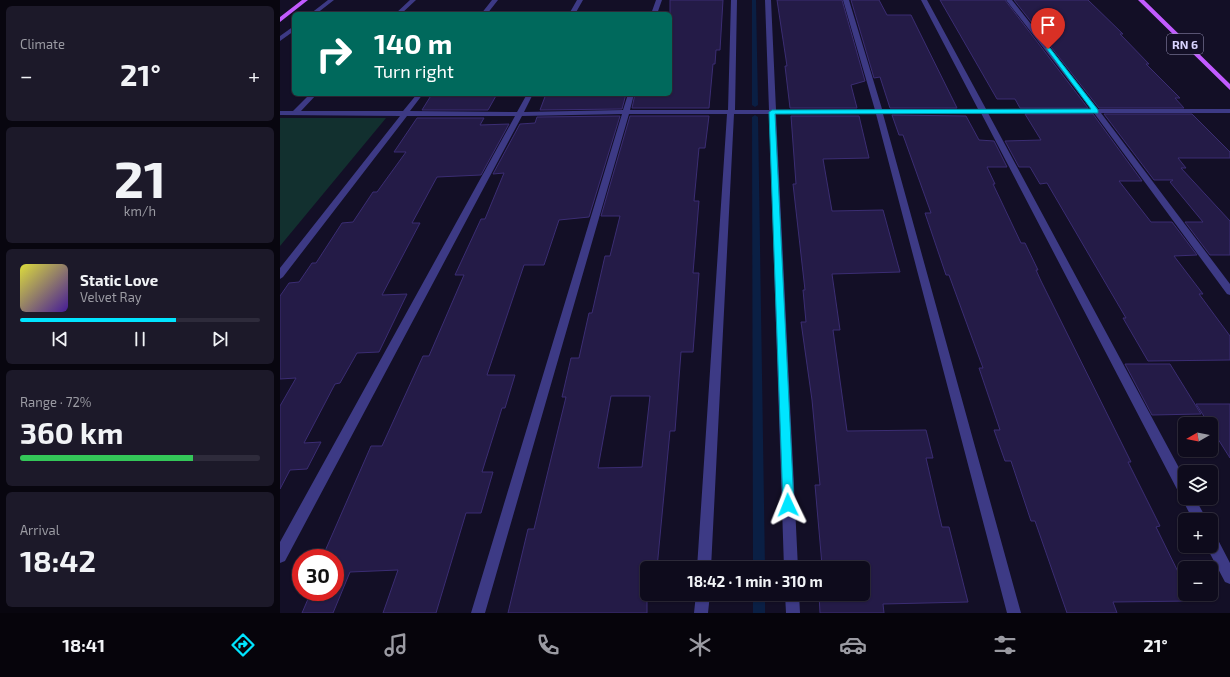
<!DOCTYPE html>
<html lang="en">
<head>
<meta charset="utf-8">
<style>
	:root { --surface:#0e0b1c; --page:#1c1929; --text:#f1f3f6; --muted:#9b9ba3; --line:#2e2b3b; --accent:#00e5ff }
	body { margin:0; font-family:"Exo 2",sans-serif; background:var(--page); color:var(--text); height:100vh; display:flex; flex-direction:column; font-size:15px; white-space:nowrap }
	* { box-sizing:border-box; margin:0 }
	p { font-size:13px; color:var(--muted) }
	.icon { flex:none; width:22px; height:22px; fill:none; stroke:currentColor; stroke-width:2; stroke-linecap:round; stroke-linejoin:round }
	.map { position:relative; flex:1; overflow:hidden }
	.details { display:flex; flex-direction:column; gap:6px; padding:6px; background:#08060f; width:280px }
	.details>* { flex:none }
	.guide { position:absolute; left:12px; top:12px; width:380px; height:84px; border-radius:6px; box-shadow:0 1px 3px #0004,0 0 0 1px var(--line); background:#00695c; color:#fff; overflow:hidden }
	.needle { width:26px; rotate:261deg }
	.fabs { position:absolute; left:898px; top:417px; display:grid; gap:8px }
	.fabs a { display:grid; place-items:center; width:40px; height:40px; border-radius:6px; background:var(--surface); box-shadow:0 1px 3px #0004,0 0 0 1px var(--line); font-size:20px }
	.speed { position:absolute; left:12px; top:549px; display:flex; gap:8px; font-size:20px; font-weight:700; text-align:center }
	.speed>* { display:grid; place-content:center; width:52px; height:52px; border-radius:50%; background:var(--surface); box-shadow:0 1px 3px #0004,0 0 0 1px var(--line); line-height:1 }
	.speed .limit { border:6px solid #d22; background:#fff; color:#111 }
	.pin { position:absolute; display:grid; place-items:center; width:34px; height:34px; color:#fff; margin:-41px -17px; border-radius:50% 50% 50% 0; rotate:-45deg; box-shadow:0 0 4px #0007 }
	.pin .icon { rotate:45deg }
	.me { position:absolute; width:44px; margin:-22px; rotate:358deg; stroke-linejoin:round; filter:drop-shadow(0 0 3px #0008) }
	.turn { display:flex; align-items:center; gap:14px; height:84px; padding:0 16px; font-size:18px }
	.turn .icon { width:52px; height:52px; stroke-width:2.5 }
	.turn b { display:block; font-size:28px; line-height:34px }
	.big { font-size:30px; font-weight:700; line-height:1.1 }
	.details .tile { flex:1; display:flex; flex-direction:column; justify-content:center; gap:6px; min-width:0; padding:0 14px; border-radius:6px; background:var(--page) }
	.details .dial { align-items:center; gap:0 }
	.dial b { font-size:52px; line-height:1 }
	.song { display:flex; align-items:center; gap:12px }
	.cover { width:48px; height:48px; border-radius:6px; background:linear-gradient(135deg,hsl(60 70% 55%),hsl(260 70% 35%)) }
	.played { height:4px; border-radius:2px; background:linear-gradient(90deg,var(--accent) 65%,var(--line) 65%) }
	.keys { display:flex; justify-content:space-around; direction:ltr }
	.heat { display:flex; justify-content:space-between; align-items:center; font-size:22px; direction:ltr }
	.charge { height:6px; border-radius:3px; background:linear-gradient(90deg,#34c759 72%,var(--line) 0) }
	.trip { position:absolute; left:360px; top:561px; width:230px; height:40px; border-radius:6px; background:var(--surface); box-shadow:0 1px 3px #0004,0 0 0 1px var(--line); font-weight:700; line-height:40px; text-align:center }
	.tabs { display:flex; height:64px; justify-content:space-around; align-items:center; background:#06040b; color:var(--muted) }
	.tabs .icon { width:28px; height:28px }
	.tabs .on { color:var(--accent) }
	.tabs b { font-size:18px; color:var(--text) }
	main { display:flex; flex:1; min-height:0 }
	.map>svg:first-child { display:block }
	.green { fill:#12302f }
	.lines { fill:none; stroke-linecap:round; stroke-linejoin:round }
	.stream { fill:#0a1f44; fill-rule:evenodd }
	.building { fill:#241b47; stroke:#3b2d73; fill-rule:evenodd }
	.minor { fill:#3d3a85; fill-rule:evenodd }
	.primary { fill:#c25bff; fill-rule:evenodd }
	.route { fill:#00e5ff; stroke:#0095a6 }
	.labels { text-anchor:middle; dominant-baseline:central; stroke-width:4; stroke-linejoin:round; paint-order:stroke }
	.shield { fill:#130f26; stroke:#9e99be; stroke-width:1 }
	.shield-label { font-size:12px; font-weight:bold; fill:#d9d4ff }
</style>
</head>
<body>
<main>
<section class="details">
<div class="tile"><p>Climate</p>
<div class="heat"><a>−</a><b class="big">21°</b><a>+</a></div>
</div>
<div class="tile dial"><b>21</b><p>km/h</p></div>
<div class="tile">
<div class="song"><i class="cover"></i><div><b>Static Love</b><p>Velvet Ray</p></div></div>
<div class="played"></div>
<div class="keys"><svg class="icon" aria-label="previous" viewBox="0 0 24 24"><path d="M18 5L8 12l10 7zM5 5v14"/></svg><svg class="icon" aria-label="pause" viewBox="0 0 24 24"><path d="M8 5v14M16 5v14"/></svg><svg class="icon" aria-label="next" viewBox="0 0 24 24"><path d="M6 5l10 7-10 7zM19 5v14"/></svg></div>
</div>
<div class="tile"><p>Range · 72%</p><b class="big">360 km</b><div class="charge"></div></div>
<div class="tile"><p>Arrival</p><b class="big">18:42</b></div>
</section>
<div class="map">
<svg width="950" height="613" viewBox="0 0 950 613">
	<rect width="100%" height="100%" fill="#130f26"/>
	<path class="green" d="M 0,118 L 106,118 L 0,246 Z"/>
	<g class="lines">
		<path class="stream" d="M 472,0 L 476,0 L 478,105 L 475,107 L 472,105 Z
			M 475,115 L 478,117 L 485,568 L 473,568 L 472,117 Z
			M 473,594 L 485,594 L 485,613 L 473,613 Z"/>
	</g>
	<path class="building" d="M 390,0 L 443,0 L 440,50 L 436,50 L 435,64 L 433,64 L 429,108 L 352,108 L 355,94 L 390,94 Z
		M 497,0 L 562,0 L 585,81 L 571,85 L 577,108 L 510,108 L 505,66 L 507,66 Z
		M 571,0 L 599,0 L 607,15 L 631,15 L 677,108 L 610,108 L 600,77 L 594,78 Z
		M 660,0 L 725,0 L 808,108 L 740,108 L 735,99 L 717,99 Z
		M 734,0 L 808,0 L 843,34 L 840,34 L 869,64 L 866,64 L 900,98 L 895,98 L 904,108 L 819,108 Z
		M 152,94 L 217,94 L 208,110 L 142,110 Z
		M 266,94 L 346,94 L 342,109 L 260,110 Z
		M 745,114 L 813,114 L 862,181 L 839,181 L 871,222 L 892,222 L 917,255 L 894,256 L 923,294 L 919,294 L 950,336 L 950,360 L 868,361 L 843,318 L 846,318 L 767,183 L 760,184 L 750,167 L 739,167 L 725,141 L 761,140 Z
		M 824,114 L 912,114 L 950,152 L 950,158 L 898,158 L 906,168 L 901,168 L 950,221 L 950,255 L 930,255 L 905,222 L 923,222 L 890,182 L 893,180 L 874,180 Z
		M 612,115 L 686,116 L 699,140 L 714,141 L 727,167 L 707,167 L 715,184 L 713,184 L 741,243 L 745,243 L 758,270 L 756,270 L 761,281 L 851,462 L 848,462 L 880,526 L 876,527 L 905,586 L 905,594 L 909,594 L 912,601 L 833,602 L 837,613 L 787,613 L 755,521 L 751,521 L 731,461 L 725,461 L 714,430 L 720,430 L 699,368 L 703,368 L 669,275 L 666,275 L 645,213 L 651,213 L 623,135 L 619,135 Z
		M 340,116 L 309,217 L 279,220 L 264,265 L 244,265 L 207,375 L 235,375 L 225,408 L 222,408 L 202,472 L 213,472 L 201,513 L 186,513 L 156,613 L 103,613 L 118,570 L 70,572 L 53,613 L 22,613 L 31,592 L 55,592 L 55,558 L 42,558 L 91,446 L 102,446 L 143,356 L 149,356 L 184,275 L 175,275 L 201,219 L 205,219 L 224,173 L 213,174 L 240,124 L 255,123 L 257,117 Z
		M 350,116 L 429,116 L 425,148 L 419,148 L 414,201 L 419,201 L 413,273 L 419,273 L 413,352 L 401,352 L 395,431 L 390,431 L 377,568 L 367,568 L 367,613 L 228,613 L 248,529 L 254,529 L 286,397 L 282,397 L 291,358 L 299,358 L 309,313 L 312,313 L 325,256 L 330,256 L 340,216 L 321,216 ZM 331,396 L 370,396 L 362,467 L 318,468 Z
		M 511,116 L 579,116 L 589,158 L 543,159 L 552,211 L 603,210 L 620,272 L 552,274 L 560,330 L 553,330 L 567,431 L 646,430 L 653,458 L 646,458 L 662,527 L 669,527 L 688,602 L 603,604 L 604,613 L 540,613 L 539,594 L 583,594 L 583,568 L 536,568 L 536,565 L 542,565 L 535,485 L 540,485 L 532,400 L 521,322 L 526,322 L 523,290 L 525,290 L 513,184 L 516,184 Z
		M 137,118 L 204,118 L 200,125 L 229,124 L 201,175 L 157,177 L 132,223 L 140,223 L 102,295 L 127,294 L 99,352 L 77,353 L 60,383 L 55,384 L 24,443 L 41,442 L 27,469 L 10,470 L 0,489 L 0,406 L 16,378 L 0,379 L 0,296 L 9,283 L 19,282 L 32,263 L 36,263 L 62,223 L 73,222 L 93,192 L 97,192 L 126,152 L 114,152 Z
		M 845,364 L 890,364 L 921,414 L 872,415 Z
		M 916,404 L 950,404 L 950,458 L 931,428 L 931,424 L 929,424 Z"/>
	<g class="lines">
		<path class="minor" d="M 48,0 L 54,0 L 36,14 L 30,14 Z
			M 130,0 L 136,0 L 121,14 L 115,14 Z
			M 212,0 L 218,0 L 207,14 L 201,14 Z
			M 297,0 L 303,0 L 295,14 L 289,14 Z
			M 376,0 L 382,0 L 377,14 L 371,14 Z
			M 451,0 L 457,0 L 455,110 L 489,110 L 485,0 L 491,0 L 496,110 L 595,110 L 563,0 L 569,0 L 602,109 L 698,109 L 641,0 L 647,0 L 706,109 L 811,109 L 726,0 L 732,0 L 818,109 L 950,109 L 950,113 L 821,113 L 950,284 L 950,295 L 947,294 L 814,113 L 708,113 L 905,479 L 905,498 L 915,498 L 927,520 L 913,520 L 701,113 L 603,114 L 741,613 L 727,613 L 596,114 L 496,114 L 518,568 L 504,568 L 489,114 L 454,114 L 431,568 L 417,568 L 447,114 L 349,114 L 205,613 L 191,613 L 342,114 L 242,116 L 5,561 L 0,563 L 0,542 L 235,116 L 127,116 L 3,277 L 0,279 L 0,268 L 120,116 L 0,115 L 0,111 L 13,111 L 30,94 L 37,94 L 21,111 L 123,111 L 137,94 L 143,94 L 130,111 L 237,112 L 247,94 L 253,94 L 244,112 L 343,110 L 348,94 L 354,94 L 350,110 L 448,110 Z
			M 14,26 L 14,31 L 0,41 L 0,36 Z
			M 931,534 L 936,536 L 950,563 L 950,584 L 945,582 L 926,546 L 931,546 Z
			M 416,594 L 430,594 L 428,613 L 414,613 Z
			M 505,594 L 519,594 L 520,613 L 506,613 Z"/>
		<path class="primary" d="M 22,0 L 28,0 L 0,22 L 0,17 Z
			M 858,0 L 864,0 L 950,84 L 950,90 Z"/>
	</g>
	<path class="route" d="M 766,48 L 770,48 L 818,110 L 818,113 L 495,114 L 514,505 L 513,509 L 508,511 L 504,509 L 503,505 L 489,112 L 492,110 L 811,109 Z"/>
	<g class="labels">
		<rect class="shield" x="887" y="34" width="36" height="20" rx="3"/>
		<g class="shield-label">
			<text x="905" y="44">RN 6</text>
		</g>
	</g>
</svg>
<div class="fabs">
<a><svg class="needle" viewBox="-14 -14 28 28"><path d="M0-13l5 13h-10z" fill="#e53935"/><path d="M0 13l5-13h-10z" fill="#9b9ba3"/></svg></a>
<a><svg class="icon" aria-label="layers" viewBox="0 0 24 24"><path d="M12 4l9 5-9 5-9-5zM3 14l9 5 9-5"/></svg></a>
<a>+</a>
<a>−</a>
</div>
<div class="speed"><div class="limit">30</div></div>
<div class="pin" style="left:768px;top:49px;background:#d93025"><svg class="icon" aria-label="arrive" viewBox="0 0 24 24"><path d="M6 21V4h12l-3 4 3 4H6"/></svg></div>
<svg class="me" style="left:508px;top:505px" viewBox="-20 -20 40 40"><path d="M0-17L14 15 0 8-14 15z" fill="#00e5ff" stroke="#fff" stroke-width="4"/></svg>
<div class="trip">18:42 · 1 min · 310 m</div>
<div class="guide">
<div class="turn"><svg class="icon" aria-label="right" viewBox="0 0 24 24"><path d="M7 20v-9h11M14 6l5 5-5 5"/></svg><div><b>140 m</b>Turn right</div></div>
</div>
</div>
</main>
<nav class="tabs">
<b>18:41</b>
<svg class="icon on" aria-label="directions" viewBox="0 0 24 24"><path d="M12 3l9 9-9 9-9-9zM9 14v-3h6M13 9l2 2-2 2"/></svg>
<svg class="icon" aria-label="music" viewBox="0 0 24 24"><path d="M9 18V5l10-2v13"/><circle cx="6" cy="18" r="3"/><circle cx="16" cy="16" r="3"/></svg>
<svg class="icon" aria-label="phone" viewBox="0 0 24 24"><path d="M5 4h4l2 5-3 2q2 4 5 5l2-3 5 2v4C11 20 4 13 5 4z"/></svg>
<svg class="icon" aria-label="climate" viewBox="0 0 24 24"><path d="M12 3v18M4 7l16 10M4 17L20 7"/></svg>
<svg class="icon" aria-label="car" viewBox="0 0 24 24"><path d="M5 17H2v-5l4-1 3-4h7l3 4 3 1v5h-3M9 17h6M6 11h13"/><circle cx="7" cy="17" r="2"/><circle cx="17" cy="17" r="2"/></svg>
<svg class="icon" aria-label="filters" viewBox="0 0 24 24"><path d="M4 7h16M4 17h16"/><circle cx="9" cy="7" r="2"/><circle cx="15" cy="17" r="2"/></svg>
<b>21°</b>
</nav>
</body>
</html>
